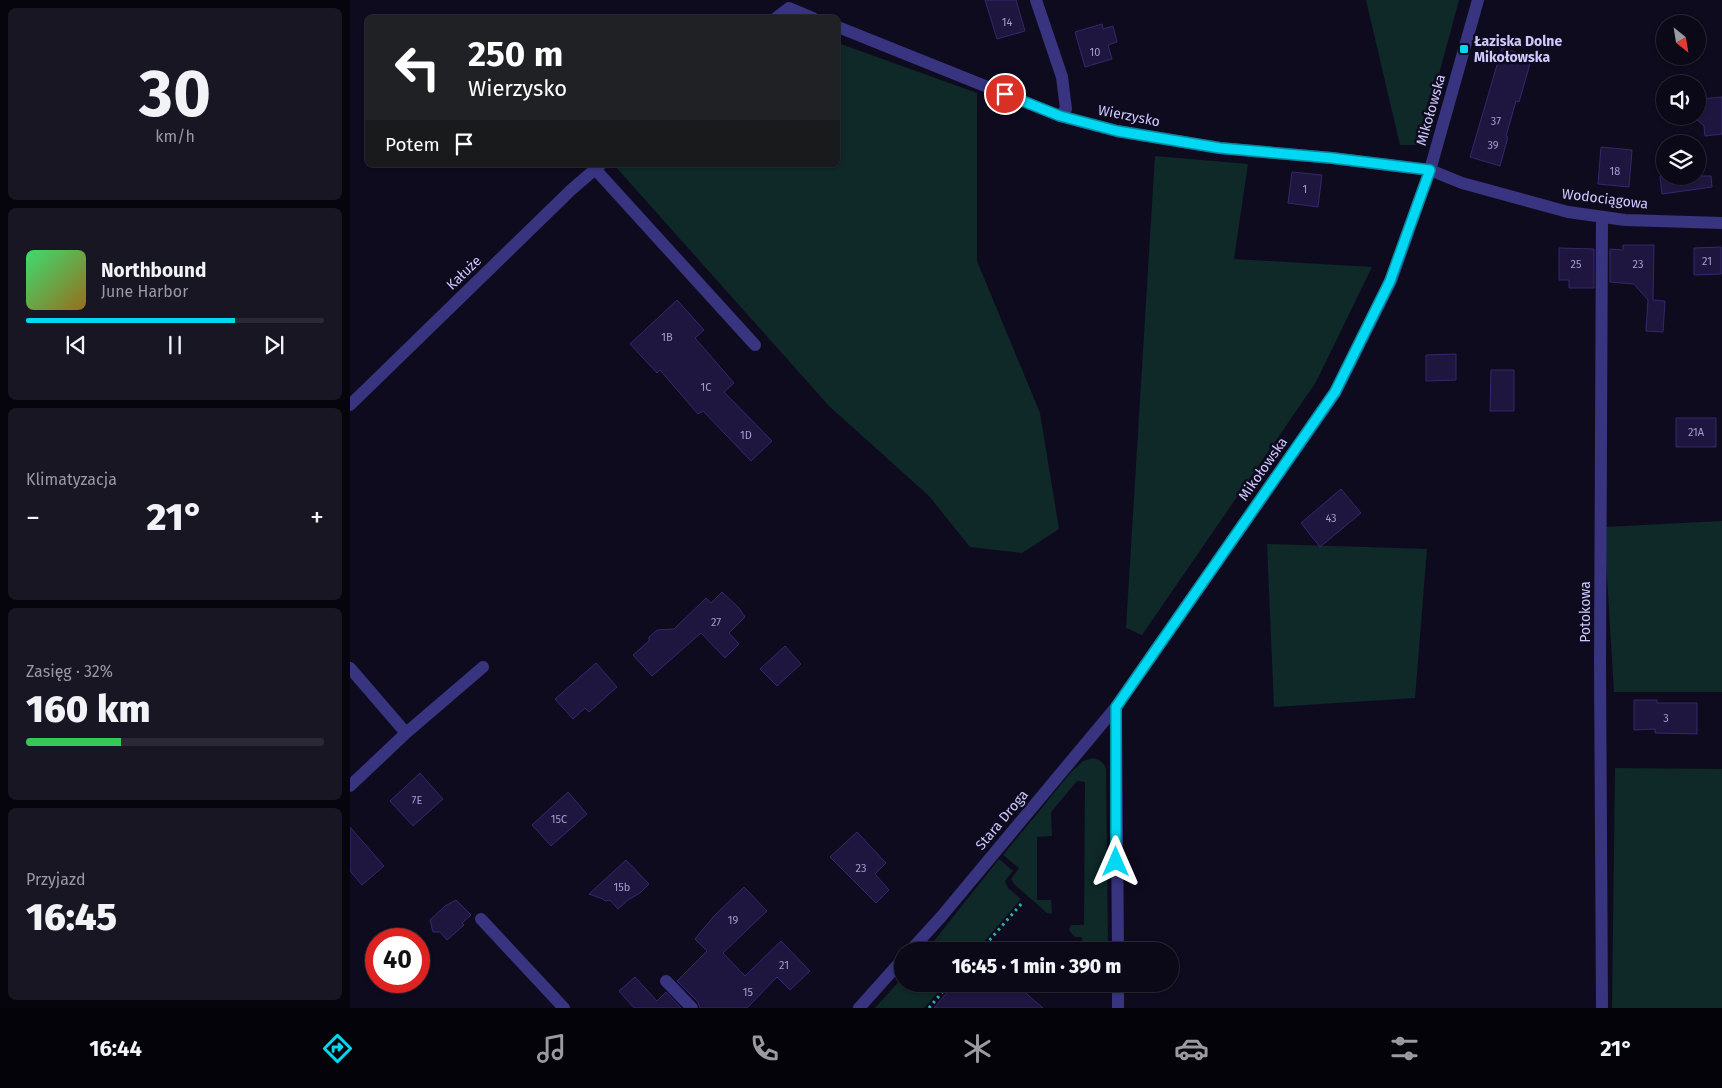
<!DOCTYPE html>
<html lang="pl">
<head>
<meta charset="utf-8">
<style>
	:root { --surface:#0b0817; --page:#191624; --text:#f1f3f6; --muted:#9a9aa1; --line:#2b2936; --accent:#00d8f4 }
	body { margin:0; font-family:"Fira Sans",sans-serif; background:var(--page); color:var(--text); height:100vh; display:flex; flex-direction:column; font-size:19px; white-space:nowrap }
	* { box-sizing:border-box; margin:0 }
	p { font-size:16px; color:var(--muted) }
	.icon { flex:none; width:28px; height:28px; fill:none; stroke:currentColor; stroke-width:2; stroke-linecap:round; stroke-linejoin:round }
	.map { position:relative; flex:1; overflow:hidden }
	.sheet { display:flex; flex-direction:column; gap:8px; padding:8px; background:#06040d; width:350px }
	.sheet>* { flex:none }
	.top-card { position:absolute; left:15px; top:15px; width:475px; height:152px; border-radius:8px; box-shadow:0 1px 4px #0004,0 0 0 1px var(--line); background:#202124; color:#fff; overflow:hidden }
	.needle { width:32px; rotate:150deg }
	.buttons { position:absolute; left:1306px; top:15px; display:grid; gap:10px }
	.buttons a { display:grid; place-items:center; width:50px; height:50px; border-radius:50%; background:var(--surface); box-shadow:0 1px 4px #0004,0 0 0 1px var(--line); font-size:25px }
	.speed { position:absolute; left:15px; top:928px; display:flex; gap:10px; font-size:25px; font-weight:700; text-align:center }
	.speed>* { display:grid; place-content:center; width:65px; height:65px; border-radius:50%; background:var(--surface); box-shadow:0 1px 4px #0004,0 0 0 1px var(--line); line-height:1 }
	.speed .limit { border:8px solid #d22; background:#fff; color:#111 }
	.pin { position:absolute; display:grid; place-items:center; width:42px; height:42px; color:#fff; margin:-21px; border:2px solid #fff; border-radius:50%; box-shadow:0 1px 5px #0007 }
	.me { position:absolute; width:55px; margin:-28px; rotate:0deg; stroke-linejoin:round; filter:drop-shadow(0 0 4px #0008) }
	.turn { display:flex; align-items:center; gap:18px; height:105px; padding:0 20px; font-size:22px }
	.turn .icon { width:65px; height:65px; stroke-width:2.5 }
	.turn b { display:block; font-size:35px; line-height:42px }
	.then { display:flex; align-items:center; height:48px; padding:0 20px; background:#0003; gap:10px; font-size:19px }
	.big { font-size:38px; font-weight:800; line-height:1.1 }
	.sheet .card { flex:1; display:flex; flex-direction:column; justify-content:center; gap:8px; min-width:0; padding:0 18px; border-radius:8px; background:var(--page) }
	.sheet .dial { align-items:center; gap:0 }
	.dial b { font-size:65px; line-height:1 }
	.song { display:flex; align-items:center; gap:15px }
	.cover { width:60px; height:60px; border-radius:8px; background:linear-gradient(135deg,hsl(140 70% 55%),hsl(40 70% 35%)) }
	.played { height:5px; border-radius:2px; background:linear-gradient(90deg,var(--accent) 70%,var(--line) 70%) }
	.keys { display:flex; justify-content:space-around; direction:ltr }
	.heat { display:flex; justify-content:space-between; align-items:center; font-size:28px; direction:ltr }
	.charge { height:8px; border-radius:4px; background:linear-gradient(90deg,#34c759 32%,var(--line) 0) }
	.trip { position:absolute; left:544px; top:942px; width:285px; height:50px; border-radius:25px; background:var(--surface); box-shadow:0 1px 4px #0004,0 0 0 1px var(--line); font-weight:800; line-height:50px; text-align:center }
	.menu { display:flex; height:80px; justify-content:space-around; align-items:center; background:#040309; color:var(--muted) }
	.menu .icon { width:35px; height:35px }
	.menu .current { color:var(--accent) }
	.menu b { font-size:22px; color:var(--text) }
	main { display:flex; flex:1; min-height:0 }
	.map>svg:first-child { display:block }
	.green { fill:#0e2928 }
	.building { fill:#1f1640; stroke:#36276d }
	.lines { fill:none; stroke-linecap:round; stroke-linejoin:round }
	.path { stroke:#28b4ad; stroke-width:3; stroke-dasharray:2.5 4; stroke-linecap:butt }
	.minor { stroke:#383480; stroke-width:12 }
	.route-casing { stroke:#008c9f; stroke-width:12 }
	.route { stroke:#00d8f4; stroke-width:9 }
	.poi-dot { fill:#00d8f4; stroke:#0f0b1f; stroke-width:2 }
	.labels { text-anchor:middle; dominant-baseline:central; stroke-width:5; stroke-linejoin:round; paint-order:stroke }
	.number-label { font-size:11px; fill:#a39ccf }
	.poi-label { font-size:14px; font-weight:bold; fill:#cfc9ff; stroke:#0f0b1f; text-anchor:start }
	.street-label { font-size:14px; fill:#cfc9ff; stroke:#0f0b1f }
</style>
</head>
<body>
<main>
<section class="sheet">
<div class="card dial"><b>30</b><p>km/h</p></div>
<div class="card">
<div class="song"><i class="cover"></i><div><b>Northbound</b><p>June Harbor</p></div></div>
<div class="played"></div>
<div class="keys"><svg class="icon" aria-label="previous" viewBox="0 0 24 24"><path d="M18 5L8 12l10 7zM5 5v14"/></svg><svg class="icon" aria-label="pause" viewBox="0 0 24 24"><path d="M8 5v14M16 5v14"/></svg><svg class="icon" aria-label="next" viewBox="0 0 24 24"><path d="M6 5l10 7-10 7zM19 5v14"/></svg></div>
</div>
<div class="card"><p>Klimatyzacja</p>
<div class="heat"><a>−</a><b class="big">21°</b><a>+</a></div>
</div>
<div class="card"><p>Zasięg · 32%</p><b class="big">160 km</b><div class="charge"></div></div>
<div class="card"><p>Przyjazd</p><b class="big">16:45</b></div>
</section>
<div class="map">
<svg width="1372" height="1008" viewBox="0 0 1372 1008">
	<rect width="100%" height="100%" fill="#0f0b1f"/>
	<path class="green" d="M 1016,0 L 1109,0 L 1070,145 L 1050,145 Z
		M 488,43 L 627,93 L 627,261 L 690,413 L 709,529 L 672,553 L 620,547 L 579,496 L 479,406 L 265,166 L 488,165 Z
		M 805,156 L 898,164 L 884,259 L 1022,267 L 966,382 L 792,635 L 776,628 Z
		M 1372,521 L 1372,692 L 1264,692 L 1254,527 Z
		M 917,544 L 1077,549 L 1065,698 L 924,707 Z
		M 743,758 C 750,760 755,763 756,770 L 758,951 L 733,951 L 732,937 L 725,937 L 719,930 L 721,925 L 734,925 L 735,782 L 727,781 L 701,812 L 702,836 L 687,837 L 687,900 L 701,900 L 702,912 L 701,914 L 697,913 L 664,884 L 661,879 L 669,868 L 653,855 L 722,771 L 733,761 Z
		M 1265,768 L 1372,769 L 1372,1008 L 1262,1008 Z
		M 649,859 L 663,871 L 655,881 L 658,888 L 671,899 L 631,945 L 629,944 L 622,951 L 576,951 Z
		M 552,978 L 552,984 L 595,984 L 574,1008 L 525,1008 Z"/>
	<path class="building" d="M 635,0 L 666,0 L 675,31 L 647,39 Z
		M 752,24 L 753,29 L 763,26 L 767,42 L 758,45 L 762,59 L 735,67 L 725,32 Z
		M 1152,48 L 1182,57 L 1169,102 L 1166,101 L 1156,136 L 1158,137 L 1150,166 L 1120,157 Z
		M 1372,97 L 1372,134 L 1355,136 L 1354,126 L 1347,120 L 1352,114 L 1351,99 Z
		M 1251,147 L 1282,150 L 1279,187 L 1248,184 Z
		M 942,172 L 972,175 L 968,207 L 938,203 Z
		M 1310,176 L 1361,176 L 1362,187 L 1312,194 Z
		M 1273,245 L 1304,245 L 1303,300 L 1315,301 L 1313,332 L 1296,331 L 1298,300 L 1284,284 L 1260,282 L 1260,249 L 1273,250 Z
		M 1371,247 L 1371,274 L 1344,275 L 1344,248 Z
		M 1209,248 L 1244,249 L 1244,288 L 1219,288 L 1219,280 L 1209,280 Z
		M 327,300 L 354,330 L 345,338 L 384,383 L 374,392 L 422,441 L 401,461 L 353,411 L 348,414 L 310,370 L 307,373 L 280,344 Z
		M 1106,354 L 1106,380 L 1076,381 L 1076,355 Z
		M 1141,370 L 1164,370 L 1164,411 L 1140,411 Z
		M 1326,418 L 1366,418 L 1366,447 L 1326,447 Z
		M 991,489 L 1011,513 L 970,547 L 951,523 Z
		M 372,592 L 389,608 L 395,617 L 379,633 L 389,644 L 375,658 L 351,633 L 302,676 L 283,655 L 299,641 L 299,637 L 307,630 L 324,629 L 356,598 L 361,603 Z
		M 435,646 L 451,664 L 427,686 L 410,669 Z
		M 246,663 L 267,687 L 239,712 L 235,708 L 223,719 L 205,699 Z
		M 1284,700 L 1307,700 L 1307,703 L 1347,703 L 1347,734 L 1305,733 L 1305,729 L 1284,730 Z
		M 70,773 L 93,799 L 63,826 L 40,801 Z
		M 218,792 L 237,814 L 201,846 L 182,825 Z
		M 0,827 L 34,866 L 12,885 L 0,871 Z
		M 507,832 L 536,863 L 525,874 L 539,890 L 526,903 L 480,857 Z
		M 276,860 L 299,884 L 290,893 L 278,900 L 268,909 L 260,900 L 255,901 L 253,899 L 239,894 Z
		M 394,887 L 417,911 L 373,953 L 395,976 L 431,941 L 460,971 L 440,990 L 427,977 L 397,1008 L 350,1008 L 348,1002 L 327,981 L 357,951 L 345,939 L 364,916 Z
		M 106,900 L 121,915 L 112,923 L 114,925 L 97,940 L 90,932 L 83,932 L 80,920 L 95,906 Z
		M 285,977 L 307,1001 L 316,992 L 331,1008 L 284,1008 L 269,991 Z
		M 604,984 L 665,984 L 693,1008 L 584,1008 Z"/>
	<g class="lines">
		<path class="path" d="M 627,951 L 629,949 L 630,951 L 672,903
			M 579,1008 L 599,984"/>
		<path class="minor" d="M 686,0 L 712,77 L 716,109 L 710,116
			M 426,18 L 439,8 L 463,18
			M 488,27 L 710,116 L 767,131 L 870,148 L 982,158 L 1080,170 L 1112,183 L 1218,212 L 1275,220 L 1372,223
			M 245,169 L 405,345
			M 0,405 L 221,190 L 250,165
			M 0,668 L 56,733 L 133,667
			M 0,786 L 56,733
			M 131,919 L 214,1008
			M 560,951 L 591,917 L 766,707
			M 768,951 L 766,707 L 985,393 L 1041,281 L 1080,170 L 1128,0
			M 316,981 L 342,1008
			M 768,984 L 768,1008
			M 509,1008 L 552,960
			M 1252,1008 L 1250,662 L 1252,217"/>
	</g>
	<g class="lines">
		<g class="route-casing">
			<path id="route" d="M 655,94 L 710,116 L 767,131 L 870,148 L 982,158 L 1080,170 L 1040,281 L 985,392 L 766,707 L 766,862"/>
		</g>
		<use href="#route" class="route"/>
	</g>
	<rect class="poi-dot" x="1109" y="44" width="10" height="10" rx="2.5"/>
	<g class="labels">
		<g class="number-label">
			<text x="657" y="22">14</text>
			<text x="745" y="52">10</text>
			<text x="1146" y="121">37</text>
			<text x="1143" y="145">39</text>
			<text x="1265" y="171">18</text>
			<text x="955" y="189">1</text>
			<text x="1357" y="261">21</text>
			<text x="1226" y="264">25</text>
			<text x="1288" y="264">23</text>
			<text x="317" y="337">1B</text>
			<text x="356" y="387">1C</text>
			<text x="1346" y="432">21A</text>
			<text x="396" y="435">1D</text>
			<text x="981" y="518">43</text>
			<text x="366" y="622">27</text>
			<text x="1316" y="718">3</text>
			<text x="67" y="800">7E</text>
			<text x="209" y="819">15C</text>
			<text x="511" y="868">23</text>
			<text x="272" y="887">15b</text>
			<text x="383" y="920">19</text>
			<text x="434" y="965">21</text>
			<text x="398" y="992">15</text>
		</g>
		<g class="poi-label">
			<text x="1124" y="41">Łaziska Dolne<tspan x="1124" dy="16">Mikołowska</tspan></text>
		</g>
		<g class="street-label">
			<text transform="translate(1081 110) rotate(-74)">Mikołowska</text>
			<text transform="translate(779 116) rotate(11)">Wierzysko</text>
			<text transform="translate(1255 199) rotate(7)">Wodociągowa</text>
			<text transform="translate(114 273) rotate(-44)">Kałuże</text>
			<text transform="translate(913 469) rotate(-55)">Mikołowska</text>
			<text transform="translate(1235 612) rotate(-90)">Potokowa</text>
			<text transform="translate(652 820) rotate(-50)">Stara Droga</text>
		</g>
	</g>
</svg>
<div class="buttons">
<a><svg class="needle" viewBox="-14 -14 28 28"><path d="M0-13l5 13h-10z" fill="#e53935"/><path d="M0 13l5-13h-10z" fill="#9a9aa1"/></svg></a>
<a><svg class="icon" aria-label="sound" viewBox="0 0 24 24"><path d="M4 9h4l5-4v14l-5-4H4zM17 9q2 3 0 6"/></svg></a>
<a><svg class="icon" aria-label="layers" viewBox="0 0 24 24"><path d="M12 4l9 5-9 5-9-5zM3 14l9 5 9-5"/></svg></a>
</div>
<div class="speed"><div class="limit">40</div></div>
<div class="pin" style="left:655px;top:94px;background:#d93025"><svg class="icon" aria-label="arrive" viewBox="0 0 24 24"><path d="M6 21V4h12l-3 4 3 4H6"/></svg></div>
<svg class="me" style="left:766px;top:862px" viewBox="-20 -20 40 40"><path d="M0-17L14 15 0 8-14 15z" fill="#00d8f4" stroke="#fff" stroke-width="4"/></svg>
<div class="trip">16:45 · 1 min · 390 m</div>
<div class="top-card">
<div class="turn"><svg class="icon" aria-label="left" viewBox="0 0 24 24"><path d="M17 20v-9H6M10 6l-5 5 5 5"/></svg><div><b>250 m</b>Wierzysko</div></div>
<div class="then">Potem<svg class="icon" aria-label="arrive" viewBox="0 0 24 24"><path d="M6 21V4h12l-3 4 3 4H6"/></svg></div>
</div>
</div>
</main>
<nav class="menu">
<b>16:44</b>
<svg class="icon current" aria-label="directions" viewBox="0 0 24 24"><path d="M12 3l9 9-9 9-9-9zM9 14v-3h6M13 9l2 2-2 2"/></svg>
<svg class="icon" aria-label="music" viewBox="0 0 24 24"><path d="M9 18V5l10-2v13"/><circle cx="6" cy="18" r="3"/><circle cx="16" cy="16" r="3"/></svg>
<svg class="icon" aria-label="phone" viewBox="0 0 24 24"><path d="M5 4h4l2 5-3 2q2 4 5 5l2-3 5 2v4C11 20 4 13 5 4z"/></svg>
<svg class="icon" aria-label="climate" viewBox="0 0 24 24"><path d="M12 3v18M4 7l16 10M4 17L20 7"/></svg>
<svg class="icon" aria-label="car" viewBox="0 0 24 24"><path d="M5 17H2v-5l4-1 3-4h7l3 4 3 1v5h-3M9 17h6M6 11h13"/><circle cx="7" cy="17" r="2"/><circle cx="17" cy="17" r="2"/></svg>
<svg class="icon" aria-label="filters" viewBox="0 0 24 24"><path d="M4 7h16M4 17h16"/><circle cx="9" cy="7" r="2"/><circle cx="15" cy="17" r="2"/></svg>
<b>21°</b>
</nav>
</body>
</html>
